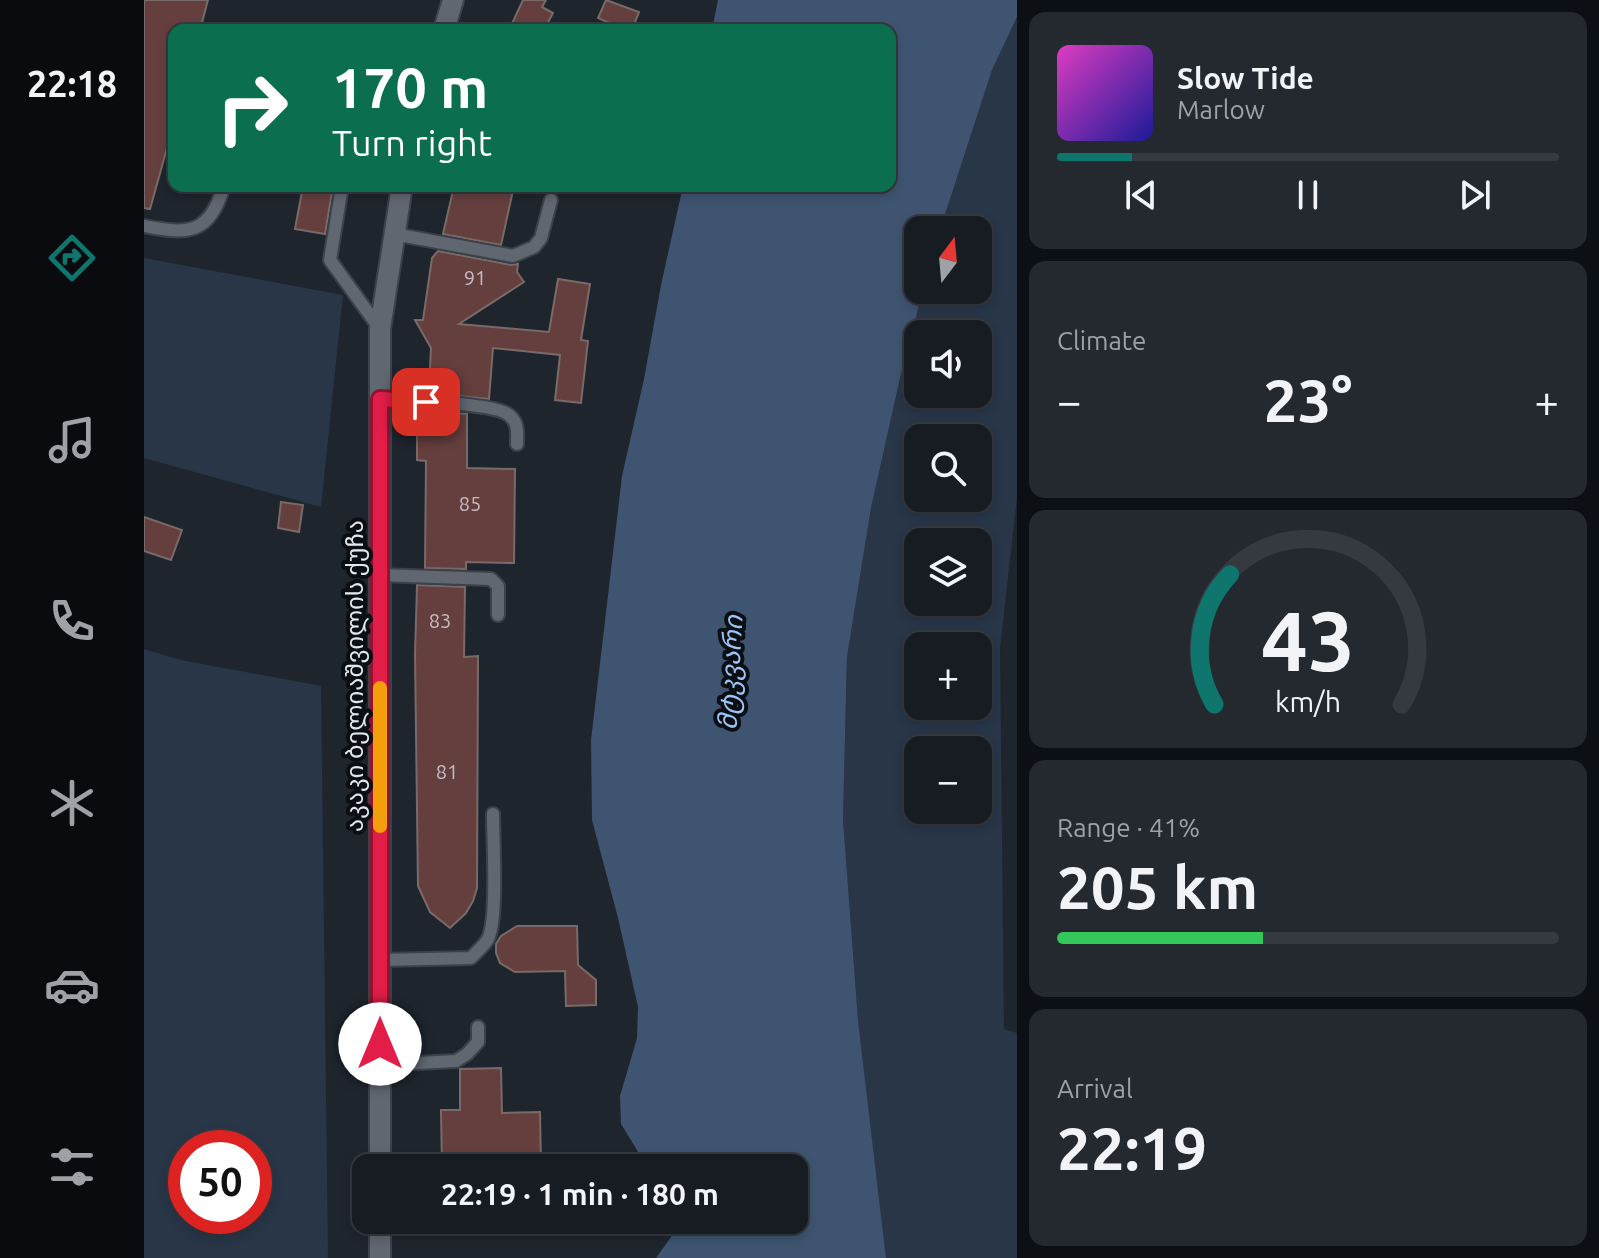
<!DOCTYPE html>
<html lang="en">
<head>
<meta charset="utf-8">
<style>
	:root { --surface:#161c22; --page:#23292f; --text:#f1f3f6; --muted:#9ea1a5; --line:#353a40; --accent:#0f766e }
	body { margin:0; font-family:Ubuntu,"Noto Sans Georgian",sans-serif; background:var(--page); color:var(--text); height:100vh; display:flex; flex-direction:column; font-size:30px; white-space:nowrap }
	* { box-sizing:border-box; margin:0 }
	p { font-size:26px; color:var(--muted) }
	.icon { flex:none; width:44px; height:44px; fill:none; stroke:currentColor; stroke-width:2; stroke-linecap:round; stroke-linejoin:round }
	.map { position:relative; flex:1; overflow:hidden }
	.details { display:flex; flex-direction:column; gap:12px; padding:12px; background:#0c0f13; width:582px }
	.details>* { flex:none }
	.top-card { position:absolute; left:24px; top:24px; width:728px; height:168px; border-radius:16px; box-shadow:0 4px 12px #0003,0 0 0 2px var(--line); background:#0b6e4f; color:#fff; overflow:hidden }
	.needle { width:52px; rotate:16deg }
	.fabs { position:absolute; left:760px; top:216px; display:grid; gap:16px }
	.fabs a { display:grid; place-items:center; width:88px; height:88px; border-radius:16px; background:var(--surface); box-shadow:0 4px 12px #0003,0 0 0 2px var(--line); font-size:40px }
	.speed { position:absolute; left:24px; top:1130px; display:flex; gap:16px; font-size:40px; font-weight:700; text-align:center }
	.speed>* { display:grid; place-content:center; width:104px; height:104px; border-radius:50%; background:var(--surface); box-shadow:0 4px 12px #0003,0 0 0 2px var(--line); line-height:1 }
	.speed .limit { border:12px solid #d22; background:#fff; color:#111 }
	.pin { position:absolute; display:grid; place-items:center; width:68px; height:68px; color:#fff; margin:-34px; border-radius:16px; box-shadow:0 4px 12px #0006 }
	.me { position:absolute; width:88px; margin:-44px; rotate:0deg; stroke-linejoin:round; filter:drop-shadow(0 0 6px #0008) }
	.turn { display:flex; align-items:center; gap:28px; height:168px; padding:0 32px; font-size:36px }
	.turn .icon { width:104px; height:104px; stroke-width:2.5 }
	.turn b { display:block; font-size:56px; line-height:68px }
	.big { font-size:60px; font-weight:600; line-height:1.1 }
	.details .tile { flex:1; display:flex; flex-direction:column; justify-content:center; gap:12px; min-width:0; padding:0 28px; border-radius:16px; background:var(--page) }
	.details .dial { align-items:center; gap:0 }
	.dial svg { height:208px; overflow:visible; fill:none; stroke:var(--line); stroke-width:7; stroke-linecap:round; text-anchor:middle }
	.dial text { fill:var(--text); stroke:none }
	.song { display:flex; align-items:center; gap:24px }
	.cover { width:96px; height:96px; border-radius:12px; background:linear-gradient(135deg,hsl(310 70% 55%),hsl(240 70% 35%)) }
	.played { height:8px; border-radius:4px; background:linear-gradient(90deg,var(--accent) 15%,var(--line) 15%) }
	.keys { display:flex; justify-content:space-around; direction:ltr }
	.heat { display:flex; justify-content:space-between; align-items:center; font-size:44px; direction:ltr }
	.charge { height:12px; border-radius:6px; background:linear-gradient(90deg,#34c759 41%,var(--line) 0) }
	.trip { position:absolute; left:208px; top:1154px; width:456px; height:80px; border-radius:16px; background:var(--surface); box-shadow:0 4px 12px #0003,0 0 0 2px var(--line); font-weight:600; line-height:80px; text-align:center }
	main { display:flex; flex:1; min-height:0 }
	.tab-bar { display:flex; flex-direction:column; width:144px; justify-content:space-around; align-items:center; background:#090b0e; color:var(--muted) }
	.tab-bar .icon { width:56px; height:56px }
	.tab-bar .current { color:var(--accent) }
	.tab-bar b { font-size:36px; color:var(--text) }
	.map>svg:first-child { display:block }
	.green { fill:#283648; fill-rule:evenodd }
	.water { fill:#3e5470 }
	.building { fill:#653f3e; stroke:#786a69; stroke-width:2 }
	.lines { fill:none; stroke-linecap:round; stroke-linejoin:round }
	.lane-casing { stroke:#3c424a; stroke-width:16 }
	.secondary-casing { stroke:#3c424a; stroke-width:24 }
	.lane { stroke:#606771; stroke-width:12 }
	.secondary { stroke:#606771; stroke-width:20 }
	.route-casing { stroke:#92132f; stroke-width:20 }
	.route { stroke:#e11d48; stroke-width:14 }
	.slow { stroke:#f59e0b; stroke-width:14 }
	.labels { text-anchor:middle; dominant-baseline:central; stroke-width:8; stroke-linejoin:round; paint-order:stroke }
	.number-label { font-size:20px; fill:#c3bdc1 }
	.street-label { font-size:24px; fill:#e2e7ed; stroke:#0b0e12 }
	.water-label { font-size:26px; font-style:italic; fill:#9cc4f6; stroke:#0b0e12 }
</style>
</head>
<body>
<main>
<nav class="tab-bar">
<b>22:18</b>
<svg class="icon current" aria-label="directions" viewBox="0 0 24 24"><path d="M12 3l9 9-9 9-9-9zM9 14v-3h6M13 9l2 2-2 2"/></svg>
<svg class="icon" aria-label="music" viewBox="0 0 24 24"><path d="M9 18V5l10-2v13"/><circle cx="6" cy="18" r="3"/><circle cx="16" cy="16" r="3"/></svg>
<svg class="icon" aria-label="phone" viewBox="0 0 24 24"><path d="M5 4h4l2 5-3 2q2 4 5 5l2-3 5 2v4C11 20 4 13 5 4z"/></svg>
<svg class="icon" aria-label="climate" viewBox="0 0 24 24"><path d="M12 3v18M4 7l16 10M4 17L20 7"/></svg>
<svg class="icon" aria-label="car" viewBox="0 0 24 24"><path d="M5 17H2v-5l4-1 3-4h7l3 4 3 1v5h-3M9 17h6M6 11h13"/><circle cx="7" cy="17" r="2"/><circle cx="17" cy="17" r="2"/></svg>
<svg class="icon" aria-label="filters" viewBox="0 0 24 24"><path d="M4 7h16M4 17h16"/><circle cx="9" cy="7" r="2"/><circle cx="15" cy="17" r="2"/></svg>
</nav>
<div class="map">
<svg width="873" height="1258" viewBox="0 0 873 1258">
	<rect width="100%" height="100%" fill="#1e252d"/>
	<path class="green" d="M 873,17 L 873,498 L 856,648 L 860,1029 L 873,1033 L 873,1258 L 742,1258 L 714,1020 L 699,819 L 703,657 L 727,508 L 757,374 L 779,290 L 834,290 L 834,230 L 796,230 L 848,70 ZM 774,334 L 834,334 L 834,394 L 774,394 ZM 774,438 L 834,438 L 834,498 L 774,498 ZM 774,542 L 834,542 L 834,602 L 774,602 ZM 774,646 L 834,646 L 834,706 L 774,706 ZM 774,750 L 834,750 L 834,810 L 774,810 Z
		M 0,258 L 199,295 L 177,507 L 0,458 Z
		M 0,649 L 37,660 L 177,686 L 184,1258 L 0,1258 ZM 42,1148 L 110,1148 L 110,1216 L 42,1216 Z"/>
	<path class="water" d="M 574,0 L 873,0 L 873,17 L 848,70 L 796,230 L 774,230 L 774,290 L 779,290 L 757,374 L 727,508 L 703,657 L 699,819 L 714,1020 L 742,1258 L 512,1258 L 539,1220 L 650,1220 L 650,1168 L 511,1168 L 496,1155 L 477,1124 L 476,1096 L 493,1038 L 494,1007 L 474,918 L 448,820 L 447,740 L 478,476 L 500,379 L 517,285 L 539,186 L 746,186 L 746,30 L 568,30 Z"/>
	<path class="building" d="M 0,0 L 64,0 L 56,30 L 30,30 L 30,123 L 6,209 L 0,208 Z
		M 379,0 L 402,0 L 398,7 L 409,13 L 400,30 L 365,30 Z
		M 462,0 L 495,12 L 488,30 L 481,30 L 454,18 Z
		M 159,186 L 189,186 L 181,234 L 151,229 Z
		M 310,186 L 370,186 L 357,245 L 299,234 Z
		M 294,251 L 367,265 L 374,264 L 373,272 L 380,282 L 315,324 L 405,332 L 414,279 L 446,284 L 437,340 L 444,341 L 437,403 L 411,400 L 416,355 L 349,348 L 345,399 L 273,392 L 274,379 L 286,368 L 287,348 L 271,320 L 279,320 L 288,258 Z
		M 273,410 L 323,414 L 323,468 L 371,469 L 370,563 L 322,562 L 322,569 L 281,568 L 282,461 L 273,460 Z
		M 137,502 L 159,505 L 155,532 L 134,528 Z
		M 0,517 L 38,530 L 27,560 L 0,551 Z
		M 273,585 L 321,587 L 320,657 L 334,656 L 333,888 L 329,901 L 322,913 L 306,928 L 286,912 L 274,886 L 271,655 Z
		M 373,926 L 433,926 L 434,965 L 452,980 L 452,1005 L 422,1006 L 421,971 L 371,972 L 356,963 L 352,953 L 352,944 L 357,936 Z
		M 357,1068 L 358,1113 L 396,1112 L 397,1168 L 298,1168 L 297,1110 L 316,1110 L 316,1069 Z"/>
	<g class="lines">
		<g class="lane-casing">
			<path id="lane" d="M 198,186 L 186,260 L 236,329
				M 0,226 C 46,235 65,234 80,186
				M 250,234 L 369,256 L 390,247 L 397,238 L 407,200
				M 236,399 C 260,401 349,402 365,415 C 375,423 373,433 373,444
				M 236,575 L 347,579 L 354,586 L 354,615
				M 236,960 L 327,958 C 332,952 340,946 344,939 C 354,919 349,840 349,814
				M 236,1065 L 312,1061 L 323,1054 L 334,1042 L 334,1027"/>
		</g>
		<g class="secondary-casing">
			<path id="secondary" d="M 300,30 L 309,0
				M 236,1168 L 236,329 L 258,186
				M 236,1258 L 236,1220"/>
		</g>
		<use href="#lane" class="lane"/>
		<use href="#secondary" class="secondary"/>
	</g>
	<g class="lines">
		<g class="route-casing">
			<path id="route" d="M 236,1044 L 236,399 L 282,402"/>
		</g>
		<use href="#route" class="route"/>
		<path class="slow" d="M 236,688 L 236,826"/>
	</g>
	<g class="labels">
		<g class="number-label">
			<text x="331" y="277">91</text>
			<text x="326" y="503">85</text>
			<text x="296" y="620">83</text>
			<text x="303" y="771">81</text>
		</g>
		<g class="street-label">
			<text transform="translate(210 676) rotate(-90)">აკაკი ბელიაშვილის ქუჩა</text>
		</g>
		<g class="water-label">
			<text transform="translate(586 673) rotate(-87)">მტკვარი</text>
		</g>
	</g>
</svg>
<div class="fabs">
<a><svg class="needle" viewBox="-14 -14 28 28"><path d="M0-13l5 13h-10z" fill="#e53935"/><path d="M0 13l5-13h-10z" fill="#9ea1a5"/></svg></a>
<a><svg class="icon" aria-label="sound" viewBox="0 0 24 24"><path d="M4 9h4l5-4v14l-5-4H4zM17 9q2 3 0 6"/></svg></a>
<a><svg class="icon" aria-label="search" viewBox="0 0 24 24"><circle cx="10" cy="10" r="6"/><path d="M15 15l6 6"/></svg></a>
<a><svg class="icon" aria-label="layers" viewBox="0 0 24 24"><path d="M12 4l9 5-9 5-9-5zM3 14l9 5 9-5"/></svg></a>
<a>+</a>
<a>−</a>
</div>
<div class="speed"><div class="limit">50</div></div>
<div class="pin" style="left:282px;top:402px;background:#d93025"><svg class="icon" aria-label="arrive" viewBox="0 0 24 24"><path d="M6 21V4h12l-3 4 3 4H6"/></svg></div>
<svg class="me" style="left:236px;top:1044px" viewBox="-20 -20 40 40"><circle r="19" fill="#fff"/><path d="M0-13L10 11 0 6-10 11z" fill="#e11d48"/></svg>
<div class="trip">22:19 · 1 min · 180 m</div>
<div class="top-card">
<div class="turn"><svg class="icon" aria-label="right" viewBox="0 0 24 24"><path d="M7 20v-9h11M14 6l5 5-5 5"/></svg><div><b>170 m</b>Turn right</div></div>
</div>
</div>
<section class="details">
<div class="tile">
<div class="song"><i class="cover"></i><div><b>Slow Tide</b><p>Marlow</p></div></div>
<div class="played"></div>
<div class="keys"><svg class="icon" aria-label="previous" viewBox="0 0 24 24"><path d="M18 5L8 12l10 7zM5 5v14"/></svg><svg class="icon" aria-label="pause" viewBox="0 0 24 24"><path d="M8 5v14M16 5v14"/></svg><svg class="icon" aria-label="next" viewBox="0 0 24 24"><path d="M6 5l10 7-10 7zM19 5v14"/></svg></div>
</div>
<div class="tile"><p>Climate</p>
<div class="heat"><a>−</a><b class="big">23°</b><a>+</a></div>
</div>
<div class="tile dial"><svg viewBox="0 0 100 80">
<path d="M14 69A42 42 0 1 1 86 69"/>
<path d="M14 69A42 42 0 0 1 20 19" stroke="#0f766e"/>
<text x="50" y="56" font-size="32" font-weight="700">43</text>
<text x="50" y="72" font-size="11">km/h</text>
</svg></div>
<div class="tile"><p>Range · 41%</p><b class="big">205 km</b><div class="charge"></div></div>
<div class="tile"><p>Arrival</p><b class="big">22:19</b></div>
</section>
</main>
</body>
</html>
